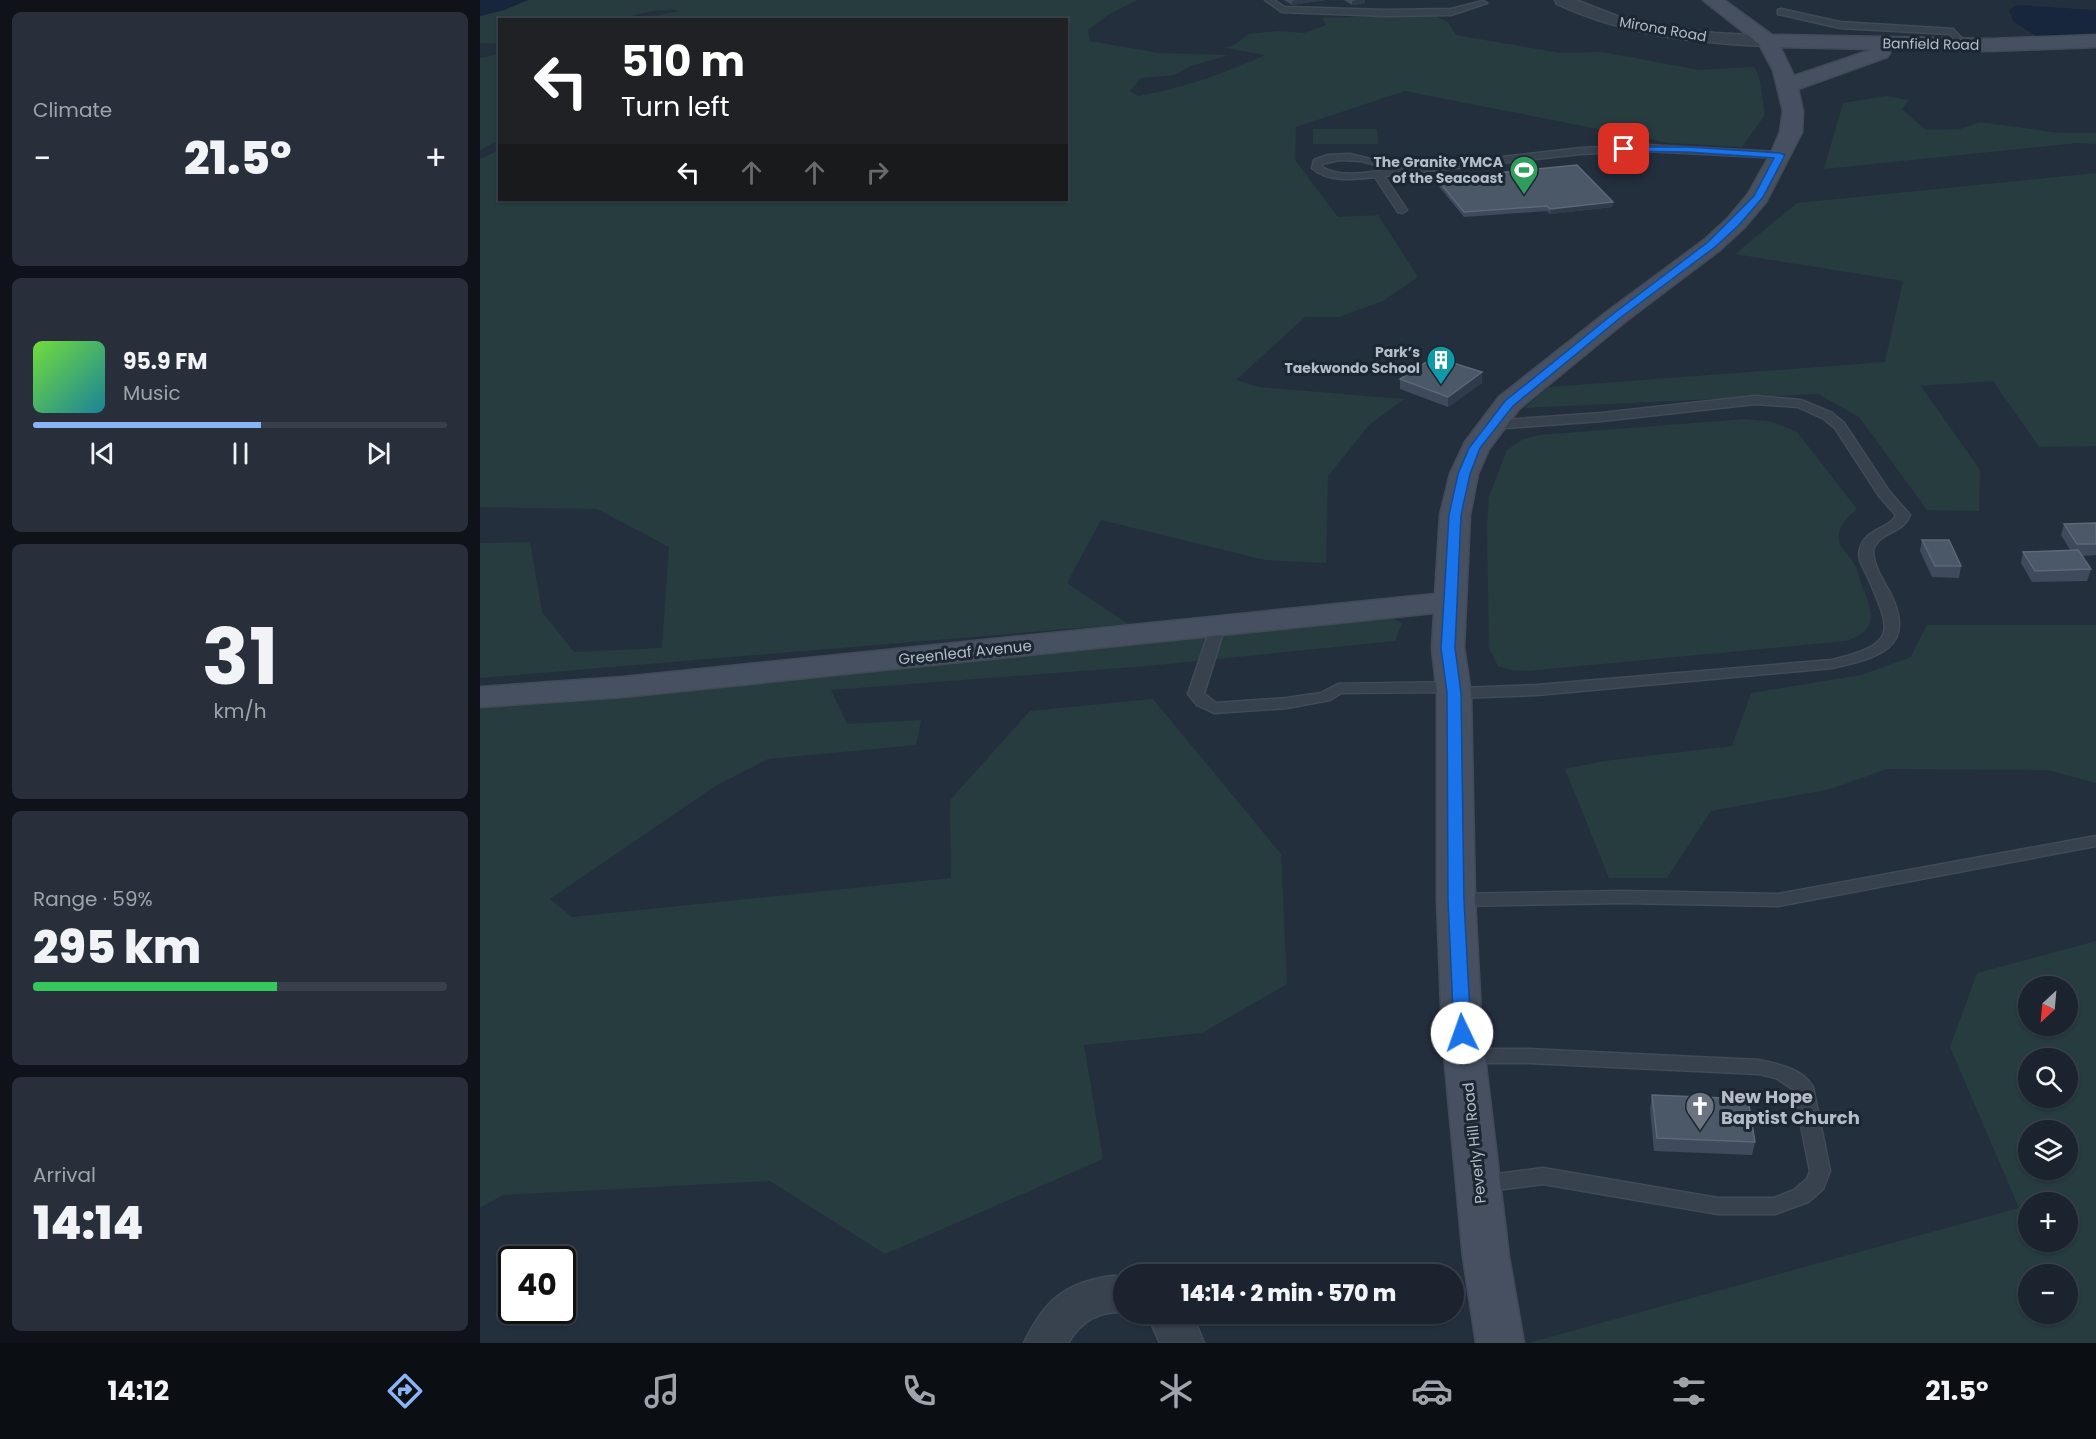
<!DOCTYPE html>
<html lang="en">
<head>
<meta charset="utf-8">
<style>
	:root { --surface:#1b232e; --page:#282f3a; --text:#f1f3f6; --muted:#a0a4aa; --line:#39404a; --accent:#8ab4f8 }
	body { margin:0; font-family:Poppins,sans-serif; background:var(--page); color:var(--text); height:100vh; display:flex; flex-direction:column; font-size:22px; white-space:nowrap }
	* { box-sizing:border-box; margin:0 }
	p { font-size:20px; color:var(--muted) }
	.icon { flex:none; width:33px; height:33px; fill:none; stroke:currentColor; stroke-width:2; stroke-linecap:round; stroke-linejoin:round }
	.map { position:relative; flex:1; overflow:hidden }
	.panel { display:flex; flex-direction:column; gap:12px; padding:12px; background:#0f1319; width:480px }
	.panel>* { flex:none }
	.guide { position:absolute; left:18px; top:18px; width:570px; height:183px; border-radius:0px; box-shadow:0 2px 4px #0004,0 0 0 2px var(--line); background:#202124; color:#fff; overflow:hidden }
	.needle { width:39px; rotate:206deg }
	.fabs { position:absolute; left:1538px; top:976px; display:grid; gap:12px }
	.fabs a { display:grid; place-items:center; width:60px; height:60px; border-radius:50%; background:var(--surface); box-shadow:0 2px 4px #0004,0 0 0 2px var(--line); font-size:30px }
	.speed { position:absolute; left:18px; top:1246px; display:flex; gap:12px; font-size:30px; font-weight:700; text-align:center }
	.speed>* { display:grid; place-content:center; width:78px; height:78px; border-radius:50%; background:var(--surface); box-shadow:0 2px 4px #0004,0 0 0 2px var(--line); line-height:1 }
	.speed .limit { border:3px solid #111; border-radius:9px; background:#fff; color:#111 }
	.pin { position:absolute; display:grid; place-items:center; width:51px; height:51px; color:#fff; margin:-26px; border-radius:12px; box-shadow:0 3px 9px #0006 }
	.me { position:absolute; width:66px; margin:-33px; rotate:357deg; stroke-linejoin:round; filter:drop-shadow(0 0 4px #0008) }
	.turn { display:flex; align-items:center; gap:21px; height:126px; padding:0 24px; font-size:27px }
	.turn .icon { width:78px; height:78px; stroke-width:2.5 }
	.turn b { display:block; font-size:42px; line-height:51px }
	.lanes { display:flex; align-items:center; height:57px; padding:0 24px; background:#0003; justify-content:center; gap:30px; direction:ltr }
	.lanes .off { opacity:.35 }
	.big { font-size:45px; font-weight:800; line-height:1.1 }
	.panel .tile { flex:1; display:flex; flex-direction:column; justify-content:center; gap:9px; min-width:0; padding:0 21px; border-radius:9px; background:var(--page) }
	.panel .dial { align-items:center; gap:0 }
	.dial b { font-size:78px; line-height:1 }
	.song { display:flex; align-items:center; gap:18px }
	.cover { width:72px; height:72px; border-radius:9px; background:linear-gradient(135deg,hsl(100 70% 55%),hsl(190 70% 35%)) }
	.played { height:6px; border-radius:3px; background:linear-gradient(90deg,var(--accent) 55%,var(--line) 55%) }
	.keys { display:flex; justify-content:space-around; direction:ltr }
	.heat { display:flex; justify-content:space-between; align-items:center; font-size:33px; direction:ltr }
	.charge { height:9px; border-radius:4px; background:linear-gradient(90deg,#34c759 59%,var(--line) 0) }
	.trip { position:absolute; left:633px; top:1264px; width:351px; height:60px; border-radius:30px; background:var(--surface); box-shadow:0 2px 4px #0004,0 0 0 2px var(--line); font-weight:800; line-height:60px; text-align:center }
	.tabs { display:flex; height:96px; justify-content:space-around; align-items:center; background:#0b0e12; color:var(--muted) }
	.tabs .icon { width:42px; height:42px }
	.tabs .on { color:var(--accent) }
	.tabs b { font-size:27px; color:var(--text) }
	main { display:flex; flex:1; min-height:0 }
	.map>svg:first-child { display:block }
	.green { fill:#263c3f; fill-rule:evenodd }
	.water { fill:#17263c }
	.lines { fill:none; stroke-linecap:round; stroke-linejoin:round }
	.lane-casing { stroke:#414a57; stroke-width:3 }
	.street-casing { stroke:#414a57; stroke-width:3 }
	.secondary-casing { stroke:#414a57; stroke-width:3 }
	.lane { fill:#38414e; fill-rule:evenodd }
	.street { fill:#38414e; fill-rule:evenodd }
	.secondary { fill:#465061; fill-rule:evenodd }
	.wall { fill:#3f4b5c }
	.shaded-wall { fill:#2f3b4b }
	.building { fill:#4b5868; stroke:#5c6777; stroke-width:1.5 }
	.route { fill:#1a73e8; stroke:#114b97; stroke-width:1.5 }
	.labels { text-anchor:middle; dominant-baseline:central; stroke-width:6; stroke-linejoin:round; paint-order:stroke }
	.far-street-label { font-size:14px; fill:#b4bcc9; stroke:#1d2633 }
	.far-poi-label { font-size:14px; font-weight:bold; fill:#b4bcc9; stroke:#1d2633; text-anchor:end }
	.street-label { font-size:15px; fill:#b4bcc9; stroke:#1d2633 }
	.near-poi-label { font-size:18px; font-weight:bold; fill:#b4bcc9; stroke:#1d2633; text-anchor:start }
</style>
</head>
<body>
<main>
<section class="panel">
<div class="tile"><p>Climate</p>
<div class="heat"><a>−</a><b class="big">21.5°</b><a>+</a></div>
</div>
<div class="tile">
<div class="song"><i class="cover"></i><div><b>95.9 FM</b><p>Music</p></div></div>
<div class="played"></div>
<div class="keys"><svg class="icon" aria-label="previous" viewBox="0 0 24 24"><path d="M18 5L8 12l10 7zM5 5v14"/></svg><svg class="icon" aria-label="pause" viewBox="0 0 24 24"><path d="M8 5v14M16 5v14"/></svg><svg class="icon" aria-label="next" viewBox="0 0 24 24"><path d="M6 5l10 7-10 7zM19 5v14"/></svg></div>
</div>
<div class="tile dial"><b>31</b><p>km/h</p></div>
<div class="tile"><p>Range · 59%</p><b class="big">295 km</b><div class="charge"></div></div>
<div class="tile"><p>Arrival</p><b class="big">14:14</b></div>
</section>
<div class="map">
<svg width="1616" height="1343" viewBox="0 0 1616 1343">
	<rect width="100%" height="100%" fill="#242f3e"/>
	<path class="green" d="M 48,0 L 657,0 L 628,15 L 608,30 L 610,41 L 679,53 L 749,55 L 711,66 L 694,75 L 661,78 L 650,91 L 658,96 C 703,88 743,74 785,55 L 745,48 L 754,45 L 769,34 L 798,31 L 824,33 L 846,25 L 842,18 L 953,15 L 968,22 L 976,35 L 1081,53 L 1123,52 L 1219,70 L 1274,67 L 1279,76 L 1285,115 L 1262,147 L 1189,143 L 925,91 L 816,127 L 815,160 L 858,217 L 898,215 L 938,277 L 903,301 L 859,317 L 825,317 L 756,380 L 779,387 L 924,399 L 889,425 L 848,476 L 846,563 L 785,560 L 621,520 L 587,583 L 648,624 L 0,678 L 0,543 L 50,542 L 62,612 L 94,652 L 182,648 L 189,547 L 117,509 L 0,507 L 0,159 L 19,150 L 20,200 L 586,200 L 586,20 L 156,19 L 201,11 C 182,7 161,13 142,19 L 20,20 L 19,43 L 0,43 L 0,16 L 24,10 Z
		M 19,54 L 19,140 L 0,150 L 0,58 Z
		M 1406,96 L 1429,100 L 1422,109 L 1446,130 L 1480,129 L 1500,122 L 1578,133 L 1616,133 L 1616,144 L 1598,143 L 1344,169 L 1363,103 Z
		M 833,129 L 897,129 L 898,144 L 833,144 Z
		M 1616,173 L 1616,446 L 1559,447 L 1513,381 L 1441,386 L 1500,470 L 1499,511 L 1447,510 L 1379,417 L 1338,394 L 1044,408 L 1069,387 L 1405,362 L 1423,281 L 1255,254 L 1317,203 Z
		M 1265,419 L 1293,422 L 1317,432 L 1377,509 C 1367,517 1357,526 1359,540 C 1360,549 1367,552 1371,559 C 1377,567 1379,577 1382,586 C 1393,613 1399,630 1366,641 L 1047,671 L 1033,670 L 1018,666 L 1009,648 L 1007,526 L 1009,496 L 1027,450 L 1043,439 L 1060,435 Z
		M 904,615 L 922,623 L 915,641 L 667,666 L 351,690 L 367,724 L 441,720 L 436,745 L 288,759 L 237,785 L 70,899 L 92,917 L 471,878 L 470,800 L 550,711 L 673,699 L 801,854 L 807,984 L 722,1033 L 604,1045 L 623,1159 L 405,1254 L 290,1181 L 23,1195 L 0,1208 L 0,704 L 272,684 Z
		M 1447,625 L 1616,625 L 1616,783 L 1568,770 L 1407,769 L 1351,789 L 1231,811 L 1187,878 L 1129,878 L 1085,769 L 1124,761 L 1252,746 L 1271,693 L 1381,675 L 1431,657 Z
		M 1616,941 L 1616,1343 L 1048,1343 L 1539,1208 L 1470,1047 L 1497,973 ZM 1548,987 L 1587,987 L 1587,1026 L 1548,1026 ZM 1548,1059 L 1587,1059 L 1587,1098 L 1548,1098 ZM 1548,1131 L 1587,1131 L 1587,1170 L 1548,1170 ZM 1548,1203 L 1587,1203 L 1587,1242 L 1548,1242 ZM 1548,1275 L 1587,1275 L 1587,1314 L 1548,1314 Z"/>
	<path class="water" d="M 0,0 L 48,0 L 24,10 L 0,16 Z
		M 1537,5 L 1616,10 L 1616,35 L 1559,38 L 1534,22 L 1529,10 Z"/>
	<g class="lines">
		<g class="lane-casing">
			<path id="lane" d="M 785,0 L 794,0 L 804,7 L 906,10 L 971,9 L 1003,1 L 1007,3 L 971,15 L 906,16 L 802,12 Z
				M 1301,9 L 1360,22 L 1473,29 L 1488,45 L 1481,47 L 1470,34 L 1360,28 L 1298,14 L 1298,10 Z
				M 1166,145 L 1300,152 L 1305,155 L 1300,158 L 1166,151 L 1101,154 L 904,176 L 927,210 L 922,213 L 918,212 L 895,177 C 875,179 848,183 832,168 L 834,160 L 848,155 L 870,154 L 927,168 L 1101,148 ZM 859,160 L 881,161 L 912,169 C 890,172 862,179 842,167 L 842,164 Z
				M 1275,396 L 1321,400 L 1352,413 L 1364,423 L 1409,491 L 1430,515 C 1422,535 1400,530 1393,550 C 1393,565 1403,580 1410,593 C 1438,648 1397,658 1352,668 L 1057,695 L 974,698 L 969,696 L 967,692 L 861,693 L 850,700 L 807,708 L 734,713 L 717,705 L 708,694 L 731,626 L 738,622 L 745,626 L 724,694 L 736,703 L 807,698 L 841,693 L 858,684 L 973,682 L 978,684 L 980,688 L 1057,685 L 1352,660 C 1420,644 1411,630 1387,575 C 1383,567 1377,558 1380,549 C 1385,528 1411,529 1416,515 L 1399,496 L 1355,428 L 1344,419 L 1318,407 L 1275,404 L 1122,421 L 1011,429 L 1005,425 L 1011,421 L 1122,413 Z
				M 1616,836 L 1616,846 L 1298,906 L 1143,903 L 976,906 L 970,904 L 967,900 L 970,896 L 976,894 L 1143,891 L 1298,894 Z
				M 986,1049 L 1049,1049 L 1279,1060 C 1298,1064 1323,1069 1333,1087 L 1350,1171 L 1343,1189 L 1328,1202 L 1295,1214 L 1238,1214 L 1063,1184 L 1001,1192 L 994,1190 L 991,1184 L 994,1178 L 1001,1176 L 1063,1168 L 1238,1198 L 1294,1198 L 1314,1190 L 1327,1179 L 1330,1171 L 1314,1090 L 1296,1078 L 1279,1074 L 1049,1063 L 986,1063 L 979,1061 L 977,1056 L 979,1051 Z"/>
		</g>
		<g class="street-casing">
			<path id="street" d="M 1075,0 L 1096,0 L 1137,16 L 1182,27 L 1235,33 L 1287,36 L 1293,37 L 1296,41 L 1293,45 L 1287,46 C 1214,43 1144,35 1077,4 Z
				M 631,1276 L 644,1276 L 644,1312 C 618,1311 601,1321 588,1343 L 544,1343 C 564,1301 584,1283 631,1276 Z
				M 667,1314 L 712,1314 L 724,1343 L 680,1343 Z"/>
		</g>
		<g class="secondary-casing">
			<path id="secondary" d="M 1223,0 L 1244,0 L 1292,35 L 1510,39 L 1616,35 L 1616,47 L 1510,51 L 1407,49 L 1410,53 L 1407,57 L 1318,89 L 1323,111 L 1322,132 L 1286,202 L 1264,228 L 1240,250 L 1146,321 L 1039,409 L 1009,449 L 998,474 L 990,515 L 984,648 L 991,693 L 995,900 L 1002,1033 L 1029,1257 L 1044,1343 L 996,1343 L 983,1257 L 962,1033 L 957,900 L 957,693 L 952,648 L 954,613 L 143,697 L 0,707 L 0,687 L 143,677 L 955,594 L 960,515 L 970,474 L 985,442 L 1019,397 L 1128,311 L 1224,240 L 1248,218 L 1268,194 L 1291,153 L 1300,132 L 1303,111 L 1293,70 L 1279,44 ZM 1300,47 L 1394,49 L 1314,76 Z"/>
		</g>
		<use href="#lane" class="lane"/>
		<use href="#street" class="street"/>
		<use href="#secondary" class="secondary"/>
	</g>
	<path class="wall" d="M 804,0 L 845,0 L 812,5 Z
		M 864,0 L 885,0 L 885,3 L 872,5 Z
		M 957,179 L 1133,202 L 1132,207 L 1070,214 L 1067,211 L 984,217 L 957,184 Z
		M 1002,372 L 1002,383 L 968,407 L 920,389 L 920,379 Z
		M 1616,523 L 1616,555 L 1601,556 L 1611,569 L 1607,581 L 1552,582 L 1541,563 L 1543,552 L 1591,551 L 1581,535 L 1584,524 Z
		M 1442,540 L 1481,566 L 1479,578 L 1452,577 L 1440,551 Z
		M 1172,1095 L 1275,1142 L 1272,1155 L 1174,1151 L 1170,1109 Z"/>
	<path class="shaded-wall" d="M 817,0 L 845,0 L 812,5 L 812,1 Z
		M 877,0 L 885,0 L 885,3 L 872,5 L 872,1 Z
		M 1133,202 L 1132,207 L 1070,214 L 1070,209 Z
		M 1002,372 L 1002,383 L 968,407 L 968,397 Z"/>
	<path class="building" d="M 1097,165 L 1133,202 L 1070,209 L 1067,206 L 984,212 L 957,179 Z
		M 954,357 L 1002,372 L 968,397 L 920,379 Z
		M 1616,523 L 1616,544 L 1597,544 L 1584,524 Z
		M 1442,540 L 1469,540 L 1481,566 L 1455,566 Z
		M 1598,550 L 1611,569 L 1555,571 L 1543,552 Z
		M 1172,1095 L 1268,1099 L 1275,1142 L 1177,1138 Z"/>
	<path class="route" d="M 1141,147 L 1208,147 L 1300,153 L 1305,155 L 1283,197 L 1259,225 L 1235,247 L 1140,318 L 1033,406 L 1000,448 L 990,474 L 981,515 L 975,648 L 981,693 L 984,900 L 991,1033 L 988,1037 L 982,1039 L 976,1037 L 974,1033 L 968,900 L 967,693 L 961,648 L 969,515 L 978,474 L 989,448 L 1025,401 L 1133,314 L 1228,242 L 1274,196 L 1294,158 L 1208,152 L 1144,151 L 1140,149 Z"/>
	<defs>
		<g id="stadium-pin" transform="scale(1.5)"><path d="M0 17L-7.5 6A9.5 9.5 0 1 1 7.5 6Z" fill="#2e9e5b" stroke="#1d2633"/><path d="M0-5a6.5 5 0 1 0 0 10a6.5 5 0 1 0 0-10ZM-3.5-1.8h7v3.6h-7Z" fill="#fff"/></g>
		<g id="building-pin" transform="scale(1.5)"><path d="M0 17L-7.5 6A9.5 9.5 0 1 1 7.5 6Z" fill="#0f9aa8" stroke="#1d2633"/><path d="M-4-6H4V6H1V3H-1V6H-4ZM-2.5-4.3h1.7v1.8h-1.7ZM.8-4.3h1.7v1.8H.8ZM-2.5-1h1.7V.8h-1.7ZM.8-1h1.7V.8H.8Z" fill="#fff"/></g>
		<g id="church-pin" transform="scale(1.5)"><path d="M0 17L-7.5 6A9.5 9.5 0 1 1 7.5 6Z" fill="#6b7280" stroke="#1d2633"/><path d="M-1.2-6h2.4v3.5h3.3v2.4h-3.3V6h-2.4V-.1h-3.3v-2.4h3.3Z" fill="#fff"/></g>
	</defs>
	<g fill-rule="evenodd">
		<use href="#stadium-pin" x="1044" y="170"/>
		<use href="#building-pin" x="961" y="360"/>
		<use href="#church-pin" x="1220" y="1106"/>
	</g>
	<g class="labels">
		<g class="far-street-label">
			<text transform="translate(1183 29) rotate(10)">Mirona Road</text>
			<text transform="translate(1451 44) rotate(1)">Banfield Road</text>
		</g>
		<g class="far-poi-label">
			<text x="1023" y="162">The Granite YMCA<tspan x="1023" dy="16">of the Seacoast</tspan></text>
			<text x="940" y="352">Park’s<tspan x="940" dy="16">Taekwondo School</tspan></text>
		</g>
		<g class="street-label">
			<text transform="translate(485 652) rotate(-6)">Greenleaf Avenue</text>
			<text transform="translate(994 1143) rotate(-96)">Peverly Hill Road</text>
		</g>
		<g class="near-poi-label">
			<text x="1241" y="1096">New Hope<tspan x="1241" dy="21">Baptist Church</tspan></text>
		</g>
	</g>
</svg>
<div class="fabs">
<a><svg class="needle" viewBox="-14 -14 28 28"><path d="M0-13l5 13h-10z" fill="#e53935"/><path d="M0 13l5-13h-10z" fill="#a0a4aa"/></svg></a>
<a><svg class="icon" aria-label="search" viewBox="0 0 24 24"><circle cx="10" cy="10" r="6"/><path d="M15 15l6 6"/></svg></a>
<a><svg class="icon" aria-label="layers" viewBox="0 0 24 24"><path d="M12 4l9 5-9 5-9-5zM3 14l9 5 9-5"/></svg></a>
<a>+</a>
<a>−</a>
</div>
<div class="speed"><div class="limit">40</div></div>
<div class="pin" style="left:1144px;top:149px;background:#d93025"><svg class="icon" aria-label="arrive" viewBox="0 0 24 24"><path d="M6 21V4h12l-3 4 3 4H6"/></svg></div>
<svg class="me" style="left:982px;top:1033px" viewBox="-20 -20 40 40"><circle r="19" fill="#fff"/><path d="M0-13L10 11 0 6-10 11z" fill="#1a73e8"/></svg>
<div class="trip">14:14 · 2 min · 570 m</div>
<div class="guide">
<div class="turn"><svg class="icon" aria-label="left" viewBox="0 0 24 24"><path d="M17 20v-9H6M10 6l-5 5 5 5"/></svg><div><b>510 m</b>Turn left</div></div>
<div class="lanes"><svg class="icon" aria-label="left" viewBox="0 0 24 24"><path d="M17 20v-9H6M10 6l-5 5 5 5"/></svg><svg class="icon off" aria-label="ahead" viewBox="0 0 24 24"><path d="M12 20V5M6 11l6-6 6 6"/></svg><svg class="icon off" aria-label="ahead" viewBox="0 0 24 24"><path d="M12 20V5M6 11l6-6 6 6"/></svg><svg class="icon off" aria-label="right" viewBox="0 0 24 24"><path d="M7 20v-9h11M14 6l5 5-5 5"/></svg></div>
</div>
</div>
</main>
<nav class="tabs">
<b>14:12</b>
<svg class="icon on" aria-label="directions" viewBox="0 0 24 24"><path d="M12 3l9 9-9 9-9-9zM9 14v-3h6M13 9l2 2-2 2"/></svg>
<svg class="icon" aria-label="music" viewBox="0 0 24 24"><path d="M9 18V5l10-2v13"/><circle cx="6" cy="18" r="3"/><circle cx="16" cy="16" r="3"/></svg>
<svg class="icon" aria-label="phone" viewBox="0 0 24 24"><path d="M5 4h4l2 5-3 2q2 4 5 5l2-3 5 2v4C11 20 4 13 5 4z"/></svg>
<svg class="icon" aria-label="climate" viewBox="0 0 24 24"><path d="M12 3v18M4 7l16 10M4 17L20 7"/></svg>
<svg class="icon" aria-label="car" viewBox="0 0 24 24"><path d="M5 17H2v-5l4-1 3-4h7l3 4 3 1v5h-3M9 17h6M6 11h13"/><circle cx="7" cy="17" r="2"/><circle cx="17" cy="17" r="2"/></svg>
<svg class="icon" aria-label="filters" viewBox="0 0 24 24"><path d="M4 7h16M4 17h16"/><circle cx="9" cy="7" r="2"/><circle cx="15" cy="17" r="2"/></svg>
<b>21.5°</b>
</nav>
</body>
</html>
